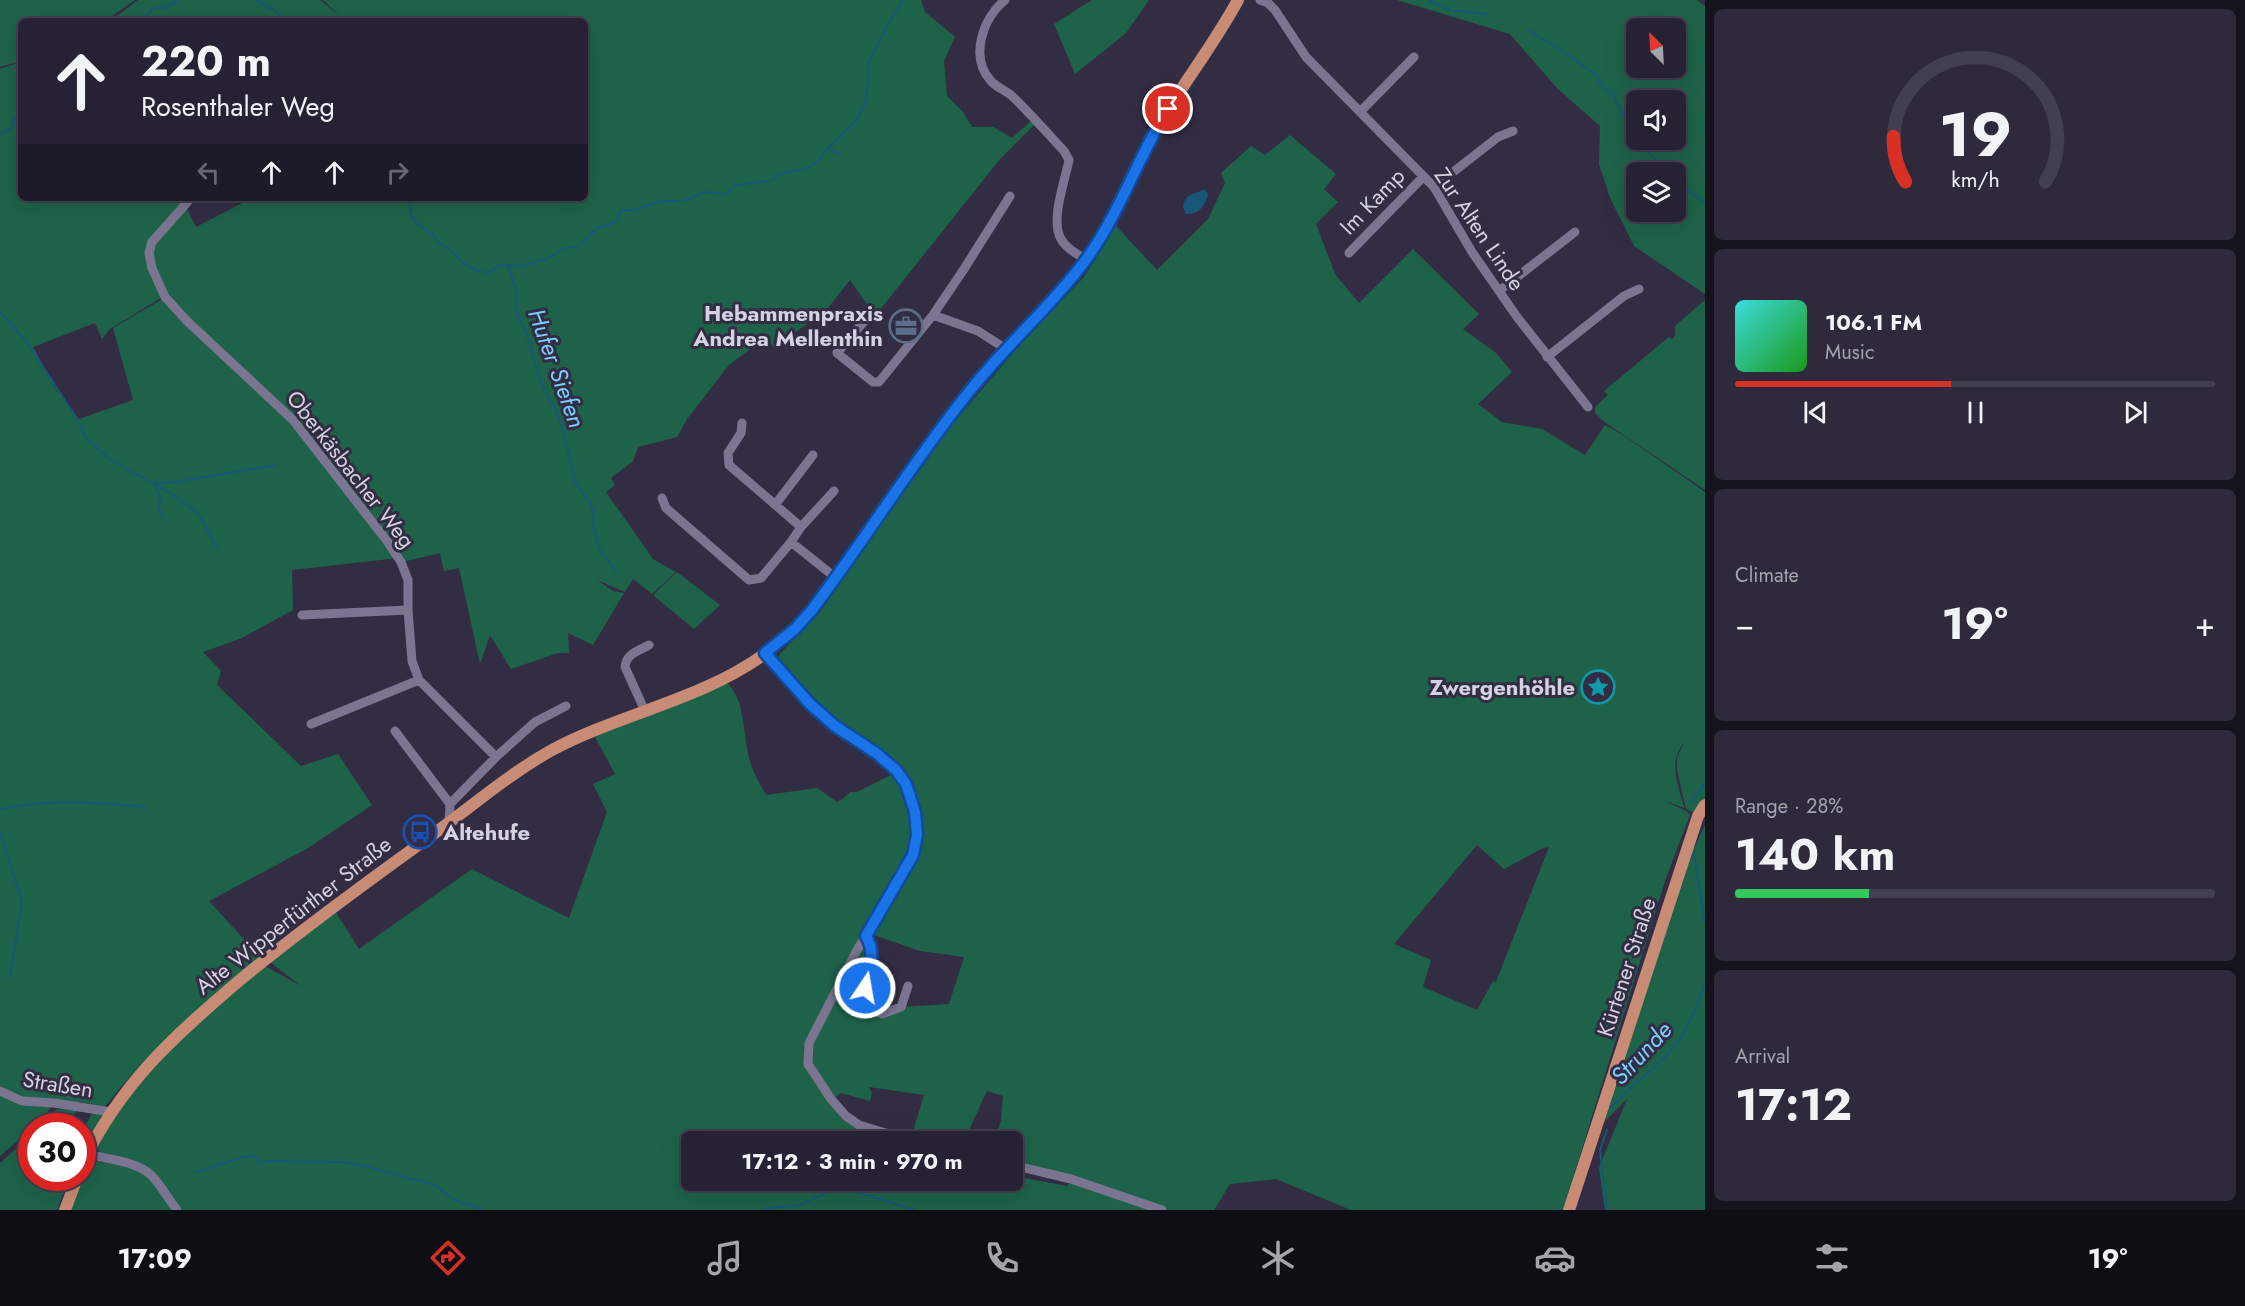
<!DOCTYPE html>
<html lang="en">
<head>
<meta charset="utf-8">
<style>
	:root { --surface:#262233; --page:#2e2a3b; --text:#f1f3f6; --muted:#a4a4ac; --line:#423f4e; --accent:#d93025 }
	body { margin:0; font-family:Jost,sans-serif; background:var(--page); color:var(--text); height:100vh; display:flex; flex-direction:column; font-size:22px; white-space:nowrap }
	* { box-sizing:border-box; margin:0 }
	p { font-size:20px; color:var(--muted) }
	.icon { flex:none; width:33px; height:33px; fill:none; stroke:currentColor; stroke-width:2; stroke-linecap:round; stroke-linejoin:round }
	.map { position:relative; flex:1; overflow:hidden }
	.drawer { display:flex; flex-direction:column; gap:9px; padding:9px; background:#15131c; width:540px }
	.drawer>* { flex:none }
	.hud { position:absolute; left:18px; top:18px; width:570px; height:183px; border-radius:9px; box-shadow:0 6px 24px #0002,0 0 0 2px var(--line); background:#262233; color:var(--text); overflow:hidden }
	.needle { width:39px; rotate:336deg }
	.tools { position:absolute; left:1626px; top:18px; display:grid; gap:12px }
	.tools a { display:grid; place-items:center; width:60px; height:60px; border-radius:9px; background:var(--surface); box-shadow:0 6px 24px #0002,0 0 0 2px var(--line); font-size:30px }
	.speed { position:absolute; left:18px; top:1113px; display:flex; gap:12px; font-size:30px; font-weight:700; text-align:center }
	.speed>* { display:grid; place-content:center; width:78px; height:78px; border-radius:50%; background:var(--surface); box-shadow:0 6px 24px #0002,0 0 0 2px var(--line); line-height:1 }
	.speed .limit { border:9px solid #d22; background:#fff; color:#111 }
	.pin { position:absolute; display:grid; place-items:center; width:51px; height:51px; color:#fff; margin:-26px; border:3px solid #fff; border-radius:50%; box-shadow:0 2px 6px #0007 }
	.me { position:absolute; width:66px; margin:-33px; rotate:12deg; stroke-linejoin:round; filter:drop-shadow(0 0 4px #0008) }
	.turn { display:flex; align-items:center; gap:21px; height:126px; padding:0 24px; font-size:27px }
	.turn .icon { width:78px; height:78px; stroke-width:2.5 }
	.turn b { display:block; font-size:42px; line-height:51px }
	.lanes { display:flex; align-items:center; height:57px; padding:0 24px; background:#0003; justify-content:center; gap:30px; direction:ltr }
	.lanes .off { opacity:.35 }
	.big { font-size:45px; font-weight:700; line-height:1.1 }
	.drawer .card { flex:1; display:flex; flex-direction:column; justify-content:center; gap:9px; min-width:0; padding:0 21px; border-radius:9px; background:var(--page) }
	.drawer .dial { align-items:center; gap:0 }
	.dial svg { height:156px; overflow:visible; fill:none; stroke:var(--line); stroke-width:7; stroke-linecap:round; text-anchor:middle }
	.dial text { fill:var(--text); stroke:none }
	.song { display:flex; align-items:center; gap:18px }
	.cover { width:72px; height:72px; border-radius:9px; background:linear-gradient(135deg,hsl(180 70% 55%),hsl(120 70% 35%)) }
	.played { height:6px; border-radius:3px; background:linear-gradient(90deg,var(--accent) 45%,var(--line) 45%) }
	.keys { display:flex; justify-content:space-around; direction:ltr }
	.heat { display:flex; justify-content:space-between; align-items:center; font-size:33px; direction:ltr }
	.charge { height:9px; border-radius:4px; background:linear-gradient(90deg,#34c759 28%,var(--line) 0) }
	.trip { position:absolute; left:681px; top:1131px; width:342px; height:60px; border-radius:9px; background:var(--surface); box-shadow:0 6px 24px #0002,0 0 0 2px var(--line); font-weight:700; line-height:60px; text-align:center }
	.menu { display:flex; height:96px; justify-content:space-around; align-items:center; background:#0f0e14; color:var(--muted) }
	.menu .icon { width:42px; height:42px }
	.menu .selected { color:var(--accent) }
	.menu b { font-size:27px; color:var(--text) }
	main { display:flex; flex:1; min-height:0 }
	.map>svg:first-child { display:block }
	.green { fill:#1e6349; fill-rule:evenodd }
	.water { fill:#175777 }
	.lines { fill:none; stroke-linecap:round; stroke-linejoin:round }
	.stream { stroke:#175777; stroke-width:2 }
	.minor { stroke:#7b7591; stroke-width:9 }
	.major { stroke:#c88b75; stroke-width:12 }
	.route-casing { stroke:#114b97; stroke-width:15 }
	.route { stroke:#1a73e8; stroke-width:10 }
	.labels { text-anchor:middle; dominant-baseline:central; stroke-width:6; stroke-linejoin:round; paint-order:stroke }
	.street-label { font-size:22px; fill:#d4d1e0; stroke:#332d44 }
	.poi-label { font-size:22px; font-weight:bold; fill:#d4d1e0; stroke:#332d44; text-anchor:end }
	.water-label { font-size:24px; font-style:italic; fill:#7acdfd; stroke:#332d44 }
</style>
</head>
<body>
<main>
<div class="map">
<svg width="1705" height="1210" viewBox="0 0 1705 1210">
	<rect width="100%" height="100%" fill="#332d44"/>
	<path class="green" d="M 0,0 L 135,0 L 105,21 L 21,21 L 21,61 L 0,67 Z
		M 138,0 L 320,0 L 339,15 L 323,0 L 921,0 L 925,12 L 955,37 L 944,61 L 947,96 L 963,112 L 972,127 L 993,127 L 1012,138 L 1033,119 L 1036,123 L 1000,159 L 875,316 L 850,280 L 827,309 L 774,348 L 766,337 L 729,365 L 687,419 L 677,437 L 638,447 L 633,461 L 611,478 L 615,485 L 606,492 L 653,559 L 676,572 L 652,594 L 633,579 L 625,592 L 597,580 L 613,591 L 624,593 L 593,645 L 568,633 L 569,653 L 558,653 L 511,669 L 490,635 L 480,664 L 459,568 L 444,571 L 440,553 L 402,562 L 343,482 L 293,420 L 398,558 L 292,570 L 293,610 L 242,638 L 203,652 L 221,671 L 217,685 L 301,766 L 338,754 L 372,805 L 308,848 L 209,901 L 260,957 C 204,1004 150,1048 105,1107 L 80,1102 L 54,1102 L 43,1119 L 34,1126 L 32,1126 L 31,1129 L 0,1156 L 0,69 L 21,62 L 21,198 L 189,198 C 178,210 145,238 148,255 C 150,269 158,283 164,296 L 110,329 L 102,339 L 95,323 L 33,347 L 55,388 L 79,419 L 133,400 L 113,328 L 166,297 L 186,321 L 281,408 L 188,320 L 168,295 L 154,265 L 151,253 L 153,244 L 185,205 L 196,227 L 252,198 L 585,198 L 585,21 L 114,21 L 113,19 Z
		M 1092,0 L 1149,0 L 1126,33 L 1075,74 L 1054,24 Z
		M 1397,0 L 1697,0 L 1705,6 L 1705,294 L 1634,246 L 1610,198 L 1599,164 L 1600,126 L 1557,88 L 1510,34 ZM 1636,28 L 1676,28 L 1676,68 L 1636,68 ZM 1636,100 L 1676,100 L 1676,140 L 1636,140 ZM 1636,172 L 1676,172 L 1676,212 L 1636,212 Z
		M 1290,135 L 1336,174 L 1324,189 L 1338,202 L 1316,224 L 1335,274 L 1359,303 L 1413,249 L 1479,314 L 1463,329 L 1496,353 L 1512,372 L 1478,404 L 1502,422 L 1542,429 L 1585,455 L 1605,425 L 1623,435 L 1705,492 L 1705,800 L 1696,814 L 1686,809 L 1677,770 L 1677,757 L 1684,743 C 1667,762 1679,786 1684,808 L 1663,800 L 1686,811 L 1690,815 L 1666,878 L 1563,1210 L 1351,1210 L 1276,1179 L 1230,1184 L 1214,1210 L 1169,1210 L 1073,1177 L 1013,1164 L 1012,1142 L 995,1141 L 1001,1120 L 1003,1096 L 987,1091 L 964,1141 L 926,1141 L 911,1138 L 924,1095 L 869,1087 L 872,1093 L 870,1101 L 841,1093 L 830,1101 C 843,1127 867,1134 894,1141 L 692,1142 L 692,1180 L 1012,1180 L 1013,1176 L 1067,1186 L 1072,1181 L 1157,1210 L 181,1210 C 152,1171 146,1168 100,1153 L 97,1146 C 113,1119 130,1091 151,1067 C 184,1029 227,998 265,966 L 301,986 L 270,962 L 335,911 L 359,949 L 472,869 L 569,918 L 607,812 L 593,784 L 615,774 L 594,735 L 696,696 L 726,682 C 747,701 742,736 750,761 C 753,773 760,784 766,795 L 817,788 L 837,802 L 844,798 L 850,792 L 857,792 L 895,773 C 906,790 915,813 914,835 C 913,859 878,912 865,936 C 876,953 867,968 864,987 C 864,993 864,1000 864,1006 L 882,1016 L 902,1007 L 949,1004 L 964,957 L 920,951 L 871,934 L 916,856 L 920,834 L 918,809 L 909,782 L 898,767 L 878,750 L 837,724 L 812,702 L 778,662 L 779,655 L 820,612 L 936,443 L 1026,338 L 1084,277 L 1116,226 L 1157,270 L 1208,219 L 1225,183 L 1221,173 L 1251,146 L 1265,155 ZM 1477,845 L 1504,869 L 1543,848 L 1549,847 L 1496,982 L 1493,981 L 1477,1010 L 1423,987 L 1431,960 L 1394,944 Z
		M 1705,300 L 1705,490 L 1606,423 L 1595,413 L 1595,407 L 1608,395 L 1604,391 L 1669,337 L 1672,339 L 1675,336 L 1675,326 Z
		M 677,572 L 720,605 L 694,629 L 653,595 Z
		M 1705,825 L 1705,1210 L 1605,1210 L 1599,1168 L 1627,1099 L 1603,1123 L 1684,870 Z
		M 57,1109 L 77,1110 L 66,1126 L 42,1126 Z
		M 93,1112 L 102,1115 L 83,1151 L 83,1129 Z
		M 31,1135 L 32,1178 L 69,1178 L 57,1210 L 0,1210 L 0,1163 Z
		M 90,1160 L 135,1168 L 151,1178 L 175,1210 L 70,1210 Z"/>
	<path class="water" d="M 1205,189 L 1208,194 C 1205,206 1199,215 1186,214 L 1183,207 C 1185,192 1195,195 1205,189 Z"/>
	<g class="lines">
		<path class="stream" d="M 256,0 L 277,12 L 284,21
			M 1428,0 L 1450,10 L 1486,14
			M 141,21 C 153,11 148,6 166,8 L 177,0
			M 1528,30 L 1572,57 L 1597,76 L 1601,86 L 1613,94 L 1631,134 L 1636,139
			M 0,133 L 11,129 L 15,116 L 21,115
			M 1637,140 L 1667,172
			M 828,148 L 838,154
			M 1676,182 L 1705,203
			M 409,198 L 412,217 L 417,224 L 432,234 L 440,244 L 452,251 L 462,262 L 473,269 L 488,273 L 498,266 L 508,265 L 517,293 L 516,310 L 527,335 L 540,379 L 546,394 L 555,407 L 562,426 L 576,484 L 591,503 L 594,529 L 600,549 L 616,572
			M 508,265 L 520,266 L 547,259 L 565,248 L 580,246 L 597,228 L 617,222 L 619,213 L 622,210 L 634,210 L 661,201 L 683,201 L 705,192 L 722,194 L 728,193 L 733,186 L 773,180 L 777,175 L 808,168 L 820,159 L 828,148 L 857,120 L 866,101 L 869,62 L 881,37 L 903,0
			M 0,312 L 26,341 L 77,419 L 86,438 L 111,460 L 152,483 L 175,482 L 276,465
			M 154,483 L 185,503 L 199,514 L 217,548
			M 155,484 L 160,498 L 159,511 L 163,518
			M 1690,802 L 1705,784
			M 0,809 C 50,799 94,802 145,807
			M 0,832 L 22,902 L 10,977
			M 1693,849 L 1705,922
			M 1611,1108 C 1628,1087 1650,1073 1668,1054 C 1687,1034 1695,1009 1705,984
			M 1607,1130 L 1600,1150 L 1607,1210
			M 196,1172 L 244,1157 L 255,1156 L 259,1164 L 264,1161 L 343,1162 L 364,1166 L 435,1185 L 452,1199 L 482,1210
			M 763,1210 L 768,1208 L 797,1206 L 840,1187 L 915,1210"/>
		<path class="minor" d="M 1005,0 C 983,18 969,57 991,81 C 997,88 1007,91 1013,97 C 1031,114 1047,133 1064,151 L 1069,160 C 1065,181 1050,220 1061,239 C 1065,247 1078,255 1086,259
			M 1260,0 L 1268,3 L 1275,10 L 1306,57 L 1434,187 L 1472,252 L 1517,317 L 1588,407
			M 1360,112 L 1414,57
			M 1434,187 L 1498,137 L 1513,131
			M 191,198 L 152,242 L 149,253 L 152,268 L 165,297 L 187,321 L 293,420 L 387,541 L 401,562 L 408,580 L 408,610 L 412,661 L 419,680 L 496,757
			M 1349,253 L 1423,177
			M 1499,291 L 1575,232
			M 933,315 L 964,269 L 1010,196
			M 867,318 L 837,353 L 873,382 L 879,382 L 933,315 L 978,331 L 1006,349
			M 1547,357 L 1624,296 L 1639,289
			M 742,423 L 741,433 L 728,453 L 729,465 L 801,527
			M 662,498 L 666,508 L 749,580 L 761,578 L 791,542 L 836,578
			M 775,505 L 813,455
			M 791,542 L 801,527 L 834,491
			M 302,615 L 408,610
			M 765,653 L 810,704 L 835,726 L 876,753 L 896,770 L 906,784 L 915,812 L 917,835 L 913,855 L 856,952 L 809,1043 L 808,1064 L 831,1099 L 846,1116 L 859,1125 L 916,1142
			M 645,711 L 625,667 C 626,654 638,651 649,645
			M 311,724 L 419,680
			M 395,731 L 450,804
			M 449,823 L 450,804 L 496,757 L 535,722 L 566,706
			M 866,936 C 878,955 865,983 865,1006 L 882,1014 L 901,1007 L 908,986
			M 0,1091 L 22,1101 L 54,1103 L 111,1112
			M 87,1154 C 107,1159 136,1161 151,1175 C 161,1185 168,1199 177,1210
			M 1012,1165 L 1071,1179 L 1162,1210"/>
		<path class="major" d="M 82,1164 C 121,1083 173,1037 240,980 C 301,930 364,884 428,838 C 469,809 507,775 552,750 C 621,713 702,700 766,653 C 803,626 828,589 854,552 C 878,517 902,482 926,448 C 951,414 977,380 1005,349 C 1032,320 1061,293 1084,261 C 1116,218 1133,166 1161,121 C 1186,80 1215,42 1238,0
			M 65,1210 L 77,1178
			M 1569,1210 L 1698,816 L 1705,805"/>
	</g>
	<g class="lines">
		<g class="route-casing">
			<path id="route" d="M 865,988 C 870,970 876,952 866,936 L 913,855 L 917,835 L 915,812 L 906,784 L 896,770 L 876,753 L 835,726 L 810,704 L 765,653 L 795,629 L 811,611 C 865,540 912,463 968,393 C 1004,347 1050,308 1085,261 C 1119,215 1138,157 1168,109"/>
		</g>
		<use href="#route" class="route"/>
	</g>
	<defs>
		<g id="office-ring" transform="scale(1.725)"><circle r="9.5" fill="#332d44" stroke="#5c6f8a" stroke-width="1.5"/><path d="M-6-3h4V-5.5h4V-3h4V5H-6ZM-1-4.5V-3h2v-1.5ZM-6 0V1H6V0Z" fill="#5c6f8a"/></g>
		<g id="sight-ring" transform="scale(1.725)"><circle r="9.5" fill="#332d44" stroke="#0f9aa8" stroke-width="1.5"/><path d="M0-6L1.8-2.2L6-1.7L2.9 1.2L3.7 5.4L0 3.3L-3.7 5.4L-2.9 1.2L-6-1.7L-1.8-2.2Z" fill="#0f9aa8"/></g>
		<g id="bus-ring" transform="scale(1.725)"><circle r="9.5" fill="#332d44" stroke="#1a4fb4" stroke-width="1.5"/><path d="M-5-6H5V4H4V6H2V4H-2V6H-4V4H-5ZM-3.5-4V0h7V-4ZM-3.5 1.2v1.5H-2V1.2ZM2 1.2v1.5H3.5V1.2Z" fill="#1a4fb4"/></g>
	</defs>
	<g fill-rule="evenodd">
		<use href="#office-ring" x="906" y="326"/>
		<use href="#sight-ring" x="1598" y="687"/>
		<use href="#bus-ring" x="420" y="832"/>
	</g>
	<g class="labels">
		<g class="street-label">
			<text transform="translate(1372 201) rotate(-46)">Im Kamp</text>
			<text transform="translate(1480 229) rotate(56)">Zur Alten Linde</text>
			<text transform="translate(351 469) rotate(52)">Oberkäsbacher Weg</text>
			<text transform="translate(293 915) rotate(-38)">Alte Wipperfürther Straße</text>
			<text transform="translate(1626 967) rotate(-72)">Kürtener Straße</text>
			<text transform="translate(58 1084) rotate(9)">Straßen</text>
		</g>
		<g class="poi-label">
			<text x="883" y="313">Hebammenpraxis<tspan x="883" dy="25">Andrea Mellenthin</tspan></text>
			<text x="1575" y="687">Zwergenhöhle</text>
			<text x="443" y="832" text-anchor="start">Altehufe</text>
		</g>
		<g class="water-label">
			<text transform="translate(557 368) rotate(70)">Hufer Siefen</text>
			<text transform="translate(1641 1053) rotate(-47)">Strunde</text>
		</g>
	</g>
</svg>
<div class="tools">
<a><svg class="needle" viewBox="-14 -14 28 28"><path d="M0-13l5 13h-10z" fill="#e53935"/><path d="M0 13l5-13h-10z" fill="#a4a4ac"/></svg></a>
<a><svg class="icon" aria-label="sound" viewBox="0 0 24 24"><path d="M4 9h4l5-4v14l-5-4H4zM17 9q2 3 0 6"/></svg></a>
<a><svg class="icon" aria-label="layers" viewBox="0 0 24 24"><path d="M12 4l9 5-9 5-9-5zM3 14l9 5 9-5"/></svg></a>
</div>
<div class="speed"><div class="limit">30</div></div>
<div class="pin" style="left:1168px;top:109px;background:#d93025"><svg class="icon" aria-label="arrive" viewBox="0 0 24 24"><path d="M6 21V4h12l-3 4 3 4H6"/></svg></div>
<svg class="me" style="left:865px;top:988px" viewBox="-20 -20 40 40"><circle r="17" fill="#1a73e8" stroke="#fff" stroke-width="3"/><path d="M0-11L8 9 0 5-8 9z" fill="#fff"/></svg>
<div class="trip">17:12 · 3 min · 970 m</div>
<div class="hud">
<div class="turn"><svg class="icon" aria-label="ahead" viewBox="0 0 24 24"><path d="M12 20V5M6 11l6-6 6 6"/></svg><div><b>220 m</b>Rosenthaler Weg</div></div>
<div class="lanes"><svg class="icon off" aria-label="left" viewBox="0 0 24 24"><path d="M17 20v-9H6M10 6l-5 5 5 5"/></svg><svg class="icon" aria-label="ahead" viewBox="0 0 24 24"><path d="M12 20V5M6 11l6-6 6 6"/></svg><svg class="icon" aria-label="ahead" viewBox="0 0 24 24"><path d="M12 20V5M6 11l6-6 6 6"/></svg><svg class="icon off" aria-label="right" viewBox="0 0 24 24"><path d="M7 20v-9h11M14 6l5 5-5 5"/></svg></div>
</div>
</div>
<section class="drawer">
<div class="card dial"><svg viewBox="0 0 100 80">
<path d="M14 69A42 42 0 1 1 86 69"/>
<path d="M14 69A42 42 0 0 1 8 46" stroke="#d93025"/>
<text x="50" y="56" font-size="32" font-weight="700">19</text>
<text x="50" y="72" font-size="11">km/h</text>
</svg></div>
<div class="card">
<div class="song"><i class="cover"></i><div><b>106.1 FM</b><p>Music</p></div></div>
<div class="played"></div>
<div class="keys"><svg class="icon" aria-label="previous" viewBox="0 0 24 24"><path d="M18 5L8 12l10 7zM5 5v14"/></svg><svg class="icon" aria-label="pause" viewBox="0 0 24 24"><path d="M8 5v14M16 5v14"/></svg><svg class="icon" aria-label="next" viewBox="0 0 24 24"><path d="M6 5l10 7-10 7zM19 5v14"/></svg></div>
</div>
<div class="card"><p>Climate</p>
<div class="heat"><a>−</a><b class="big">19°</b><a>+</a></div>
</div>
<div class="card"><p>Range · 28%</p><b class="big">140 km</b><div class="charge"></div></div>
<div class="card"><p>Arrival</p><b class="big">17:12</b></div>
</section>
</main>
<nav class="menu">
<b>17:09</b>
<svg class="icon selected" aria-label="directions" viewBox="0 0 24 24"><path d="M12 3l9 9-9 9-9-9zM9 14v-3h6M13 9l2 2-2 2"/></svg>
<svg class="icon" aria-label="music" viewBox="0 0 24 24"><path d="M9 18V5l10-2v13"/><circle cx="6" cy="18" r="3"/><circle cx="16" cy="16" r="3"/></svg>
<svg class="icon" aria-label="phone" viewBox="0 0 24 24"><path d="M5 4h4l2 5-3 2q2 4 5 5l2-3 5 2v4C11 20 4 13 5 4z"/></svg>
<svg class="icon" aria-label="climate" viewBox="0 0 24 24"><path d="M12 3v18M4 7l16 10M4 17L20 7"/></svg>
<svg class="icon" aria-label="car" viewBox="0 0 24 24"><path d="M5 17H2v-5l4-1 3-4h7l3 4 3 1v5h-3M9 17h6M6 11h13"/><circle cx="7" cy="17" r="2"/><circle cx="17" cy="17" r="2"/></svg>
<svg class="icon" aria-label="filters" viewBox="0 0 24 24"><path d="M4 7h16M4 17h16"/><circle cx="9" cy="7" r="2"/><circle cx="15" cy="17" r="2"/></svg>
<b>19°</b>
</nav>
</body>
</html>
